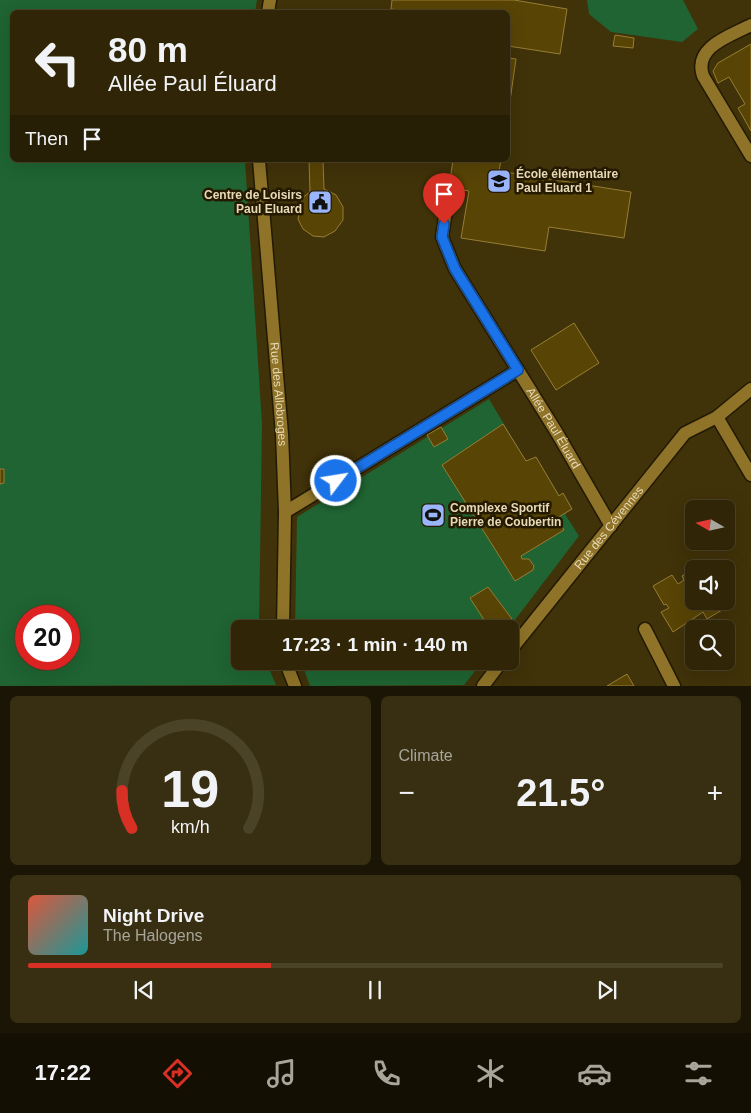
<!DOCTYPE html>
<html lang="en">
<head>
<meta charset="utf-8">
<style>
	:root { --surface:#302607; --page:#382e11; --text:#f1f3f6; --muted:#a8a59b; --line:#4b4328; --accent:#d93025 }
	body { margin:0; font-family:Helvetica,sans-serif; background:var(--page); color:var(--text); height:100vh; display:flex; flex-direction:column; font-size:19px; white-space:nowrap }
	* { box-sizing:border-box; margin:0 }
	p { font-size:16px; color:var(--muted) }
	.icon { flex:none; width:28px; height:28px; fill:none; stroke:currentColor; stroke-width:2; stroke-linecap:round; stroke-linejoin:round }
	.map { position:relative; height:686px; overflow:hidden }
	.side { display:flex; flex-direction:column; gap:10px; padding:10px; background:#1a1504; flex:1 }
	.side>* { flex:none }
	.banner { position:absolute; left:10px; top:10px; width:500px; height:152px; border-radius:8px; box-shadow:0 5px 20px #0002,0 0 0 1px var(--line); background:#302607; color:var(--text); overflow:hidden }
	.needle { width:32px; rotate:279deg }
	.fabs { position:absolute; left:685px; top:500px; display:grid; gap:10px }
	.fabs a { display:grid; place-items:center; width:50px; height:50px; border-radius:8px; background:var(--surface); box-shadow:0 5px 20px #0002,0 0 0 1px var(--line); font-size:25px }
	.speed { position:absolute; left:15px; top:605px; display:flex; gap:10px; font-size:25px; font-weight:700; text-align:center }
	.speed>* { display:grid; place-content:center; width:65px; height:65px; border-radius:50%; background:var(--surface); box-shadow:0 5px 20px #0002,0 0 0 1px var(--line); line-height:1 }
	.speed .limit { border:8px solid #d22; background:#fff; color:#111 }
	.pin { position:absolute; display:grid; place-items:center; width:42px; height:42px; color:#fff; margin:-51px -21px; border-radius:50% 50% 50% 0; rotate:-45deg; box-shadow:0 0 5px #0007 }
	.pin .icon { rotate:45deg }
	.me { position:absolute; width:55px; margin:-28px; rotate:59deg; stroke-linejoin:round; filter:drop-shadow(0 0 4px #0008) }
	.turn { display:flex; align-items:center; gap:18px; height:105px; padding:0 15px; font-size:22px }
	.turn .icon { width:65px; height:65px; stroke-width:2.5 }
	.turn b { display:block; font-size:35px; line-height:42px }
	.then { display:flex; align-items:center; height:48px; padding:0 15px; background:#0003; gap:10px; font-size:19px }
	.big { font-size:38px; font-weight:700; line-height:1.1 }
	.side .widget { flex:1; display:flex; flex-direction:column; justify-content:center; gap:8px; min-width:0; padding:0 18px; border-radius:8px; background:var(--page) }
	.side .dial { align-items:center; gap:0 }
	.dial svg { height:130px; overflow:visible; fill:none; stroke:var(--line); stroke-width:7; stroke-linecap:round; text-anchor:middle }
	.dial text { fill:var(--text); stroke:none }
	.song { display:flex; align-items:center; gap:15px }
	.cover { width:60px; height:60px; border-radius:8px; background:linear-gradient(135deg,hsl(10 70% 55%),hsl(180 70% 35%)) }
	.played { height:5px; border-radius:2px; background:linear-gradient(90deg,var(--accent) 35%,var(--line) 35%) }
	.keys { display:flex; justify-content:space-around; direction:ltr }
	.heat { display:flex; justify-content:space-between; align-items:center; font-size:28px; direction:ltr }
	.side .tiles { flex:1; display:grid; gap:10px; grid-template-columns:1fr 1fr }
	.widget:last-child { grid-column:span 2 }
	.trip { position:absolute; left:231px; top:620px; width:288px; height:50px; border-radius:8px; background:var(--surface); box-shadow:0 5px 20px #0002,0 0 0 1px var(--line); font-weight:700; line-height:50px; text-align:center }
	.menu { display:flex; height:80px; justify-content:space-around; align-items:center; background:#130f03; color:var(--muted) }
	.menu .icon { width:35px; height:35px }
	.menu .selected { color:var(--accent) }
	.menu b { font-size:22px; color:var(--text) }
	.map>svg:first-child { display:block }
	.green { fill:#1f6432; fill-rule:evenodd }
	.building { fill:#584405; stroke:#987d34 }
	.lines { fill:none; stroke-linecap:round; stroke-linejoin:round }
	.minor-casing { stroke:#231a04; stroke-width:15 }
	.minor { stroke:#8e7328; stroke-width:12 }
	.route-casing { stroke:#114b97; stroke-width:12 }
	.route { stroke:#1a73e8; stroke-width:9 }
	.labels { text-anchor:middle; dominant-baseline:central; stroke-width:5; stroke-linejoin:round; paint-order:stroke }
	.poi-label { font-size:12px; font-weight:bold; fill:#e8dab7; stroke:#241a00; text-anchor:start }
	.street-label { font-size:12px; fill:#e8dab7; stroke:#241a00 }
</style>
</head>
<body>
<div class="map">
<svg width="751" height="686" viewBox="0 0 751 686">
	<rect width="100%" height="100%" fill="#403209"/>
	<path class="green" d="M 0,0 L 257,0 L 255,12 L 12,12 L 12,160 L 245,160 L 262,424 L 259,629 L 240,629 L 240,661 L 266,661 L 276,685 L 0,686 ZM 26,616 L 69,616 L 69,659 L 26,659 Z
		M 587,0 L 683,0 L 698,29 L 682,42 L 611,32 L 589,14 Z
		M 489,399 L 526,461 L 536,457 L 559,495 L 563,493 L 572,509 L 565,514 L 579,536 L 508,629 L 295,629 L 297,517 Z
		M 301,661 L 483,661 L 464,685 L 310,686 Z"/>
	<path class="building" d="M 392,0 L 514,0 L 567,9 L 560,54 L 508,46 L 508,12 L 414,12 L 391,9 Z
		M 615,35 L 634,38 L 633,48 L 613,46 Z
		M 751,44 L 751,131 L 738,108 L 745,104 L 729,77 L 718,83 L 713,71 L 718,63 Z
		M 508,58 L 516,59 L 508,115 Z
		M 309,160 L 323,160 L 324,189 L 336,195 L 343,207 L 343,220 L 335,231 L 324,237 L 313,236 L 303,229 L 298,219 L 302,198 L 310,192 Z
		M 453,160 L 501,160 L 499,171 L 631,192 L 624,238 L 549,227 L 545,251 L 461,238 L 469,191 L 449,187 Z
		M 574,323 L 599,363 L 556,390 L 531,350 Z
		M 503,424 L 526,461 L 536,457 L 559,496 L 563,493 L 572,509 L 557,518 L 564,530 L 521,556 L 522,559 L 529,559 L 534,566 L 533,570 L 515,581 L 442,465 Z
		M 441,427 L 448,439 L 434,447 L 427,435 Z
		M 0,469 L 4,469 L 4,483 L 0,484 Z
		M 706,562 L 710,569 L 694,569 Z
		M 694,569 L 694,601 L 723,601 L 727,607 L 707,619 L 703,612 L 673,632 L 661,612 L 669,608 L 666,604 L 664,605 L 653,586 L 672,575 L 678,584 L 684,580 L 682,576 Z
		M 488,587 L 512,619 L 496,629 L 490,629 L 470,598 Z
		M 627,674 L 634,686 L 607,686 Z"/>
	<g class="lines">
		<g class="minor-casing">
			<g id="minor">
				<path d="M 268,12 L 270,0"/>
				<path d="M 751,25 C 730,36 693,47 703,76 L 751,156"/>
				<path id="s1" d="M 259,160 L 282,434 L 285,512 L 283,629"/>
				<path id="s2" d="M 448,197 L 442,237 L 455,269 L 557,433 L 611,526"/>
				<path d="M 717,417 L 751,475"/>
				<path d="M 285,512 L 518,370"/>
				<path d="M 645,629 L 674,686"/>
				<path id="s3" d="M 510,651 L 685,433 L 717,417 L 751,389"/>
				<path d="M 285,661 L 295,686"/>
				<path d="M 483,686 L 502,661"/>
			</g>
		</g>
		<use href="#minor" class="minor"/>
	</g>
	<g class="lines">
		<g class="route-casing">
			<path id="route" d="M 336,481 L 518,370 L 455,269 L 442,237 L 444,224"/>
		</g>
		<use href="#route" class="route"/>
	</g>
	<defs>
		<g id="school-square" transform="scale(1.25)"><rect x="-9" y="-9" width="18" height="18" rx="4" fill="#9bb5fd" stroke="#241a00"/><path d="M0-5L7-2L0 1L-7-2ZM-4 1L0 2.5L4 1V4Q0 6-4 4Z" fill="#111"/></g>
		<g id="civic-square" transform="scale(1.25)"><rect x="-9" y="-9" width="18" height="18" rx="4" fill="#9bb5fd" stroke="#241a00"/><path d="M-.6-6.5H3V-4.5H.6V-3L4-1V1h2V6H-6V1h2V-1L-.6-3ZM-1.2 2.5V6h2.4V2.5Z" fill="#111"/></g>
		<g id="stadium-square" transform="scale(1.25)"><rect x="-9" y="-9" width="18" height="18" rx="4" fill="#9bb5fd" stroke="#241a00"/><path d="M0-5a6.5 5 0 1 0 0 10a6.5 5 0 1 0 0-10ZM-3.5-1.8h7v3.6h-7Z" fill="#111"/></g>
	</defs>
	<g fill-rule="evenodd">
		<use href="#school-square" x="499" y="181"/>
		<use href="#civic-square" x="320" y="202"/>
		<use href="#stadium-square" x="433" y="515"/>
	</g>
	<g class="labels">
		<g class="poi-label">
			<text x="516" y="174">École élémentaire<tspan x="516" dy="14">Paul Eluard 1</tspan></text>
			<text x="302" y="195" text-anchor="end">Centre de Loisirs<tspan x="302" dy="14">Paul Eluard</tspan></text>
			<text x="450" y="508">Complexe Sportif<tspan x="450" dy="14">Pierre de Coubertin</tspan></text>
		</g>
		<g class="street-label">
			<text stroke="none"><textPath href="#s1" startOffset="235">Rue des Allobroges</textPath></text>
			<text stroke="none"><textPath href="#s2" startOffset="262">Allée Paul Éluard</textPath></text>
			<text stroke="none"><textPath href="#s3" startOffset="158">Rue des Cévennes</textPath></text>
		</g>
	</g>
</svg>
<div class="fabs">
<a><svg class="needle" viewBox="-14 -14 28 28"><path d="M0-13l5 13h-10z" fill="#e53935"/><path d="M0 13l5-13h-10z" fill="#a8a59b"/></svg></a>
<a><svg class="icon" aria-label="sound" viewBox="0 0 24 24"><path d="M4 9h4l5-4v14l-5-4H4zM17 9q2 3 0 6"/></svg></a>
<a><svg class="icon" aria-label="search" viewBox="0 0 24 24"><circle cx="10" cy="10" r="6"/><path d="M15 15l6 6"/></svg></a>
</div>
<div class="speed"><div class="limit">20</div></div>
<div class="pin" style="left:444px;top:224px;background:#d93025"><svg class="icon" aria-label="arrive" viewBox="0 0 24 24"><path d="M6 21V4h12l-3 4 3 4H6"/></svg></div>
<svg class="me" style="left:336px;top:481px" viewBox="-20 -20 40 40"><circle r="17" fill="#1a73e8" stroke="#fff" stroke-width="3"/><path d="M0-11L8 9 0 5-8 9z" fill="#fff"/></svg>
<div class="trip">17:23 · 1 min · 140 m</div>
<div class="banner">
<div class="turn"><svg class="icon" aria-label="left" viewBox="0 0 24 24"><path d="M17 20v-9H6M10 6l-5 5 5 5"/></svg><div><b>80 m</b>Allée Paul Éluard</div></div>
<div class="then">Then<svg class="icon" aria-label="arrive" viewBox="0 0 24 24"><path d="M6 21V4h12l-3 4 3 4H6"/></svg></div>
</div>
</div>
<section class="side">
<div class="tiles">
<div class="widget dial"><svg viewBox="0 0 100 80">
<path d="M14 69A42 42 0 1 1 86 69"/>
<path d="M14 69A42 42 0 0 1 8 46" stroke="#d93025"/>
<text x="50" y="56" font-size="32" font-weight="700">19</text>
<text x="50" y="72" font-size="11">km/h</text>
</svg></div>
<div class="widget"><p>Climate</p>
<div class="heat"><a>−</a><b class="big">21.5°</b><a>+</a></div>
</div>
<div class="widget">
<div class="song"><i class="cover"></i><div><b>Night Drive</b><p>The Halogens</p></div></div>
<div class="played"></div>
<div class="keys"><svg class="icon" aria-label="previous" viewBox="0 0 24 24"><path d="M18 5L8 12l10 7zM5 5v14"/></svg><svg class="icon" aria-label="pause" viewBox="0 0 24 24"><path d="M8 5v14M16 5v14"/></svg><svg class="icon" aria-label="next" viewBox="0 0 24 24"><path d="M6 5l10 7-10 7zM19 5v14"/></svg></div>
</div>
</div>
</section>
<nav class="menu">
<b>17:22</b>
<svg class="icon selected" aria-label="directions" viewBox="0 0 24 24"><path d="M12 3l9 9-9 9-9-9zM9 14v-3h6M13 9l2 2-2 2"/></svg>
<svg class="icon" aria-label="music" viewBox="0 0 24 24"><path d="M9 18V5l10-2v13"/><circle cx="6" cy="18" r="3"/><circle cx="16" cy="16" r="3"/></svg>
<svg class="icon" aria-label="phone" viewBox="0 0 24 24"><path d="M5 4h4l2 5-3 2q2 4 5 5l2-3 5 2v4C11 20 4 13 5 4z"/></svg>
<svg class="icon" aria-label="climate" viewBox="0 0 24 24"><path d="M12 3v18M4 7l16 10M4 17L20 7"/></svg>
<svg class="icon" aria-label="car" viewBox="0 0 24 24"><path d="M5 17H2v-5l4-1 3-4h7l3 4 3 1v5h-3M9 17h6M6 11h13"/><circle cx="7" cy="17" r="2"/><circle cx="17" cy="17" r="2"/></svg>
<svg class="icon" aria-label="filters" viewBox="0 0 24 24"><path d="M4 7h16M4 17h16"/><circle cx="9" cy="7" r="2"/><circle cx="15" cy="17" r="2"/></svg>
</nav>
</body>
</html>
